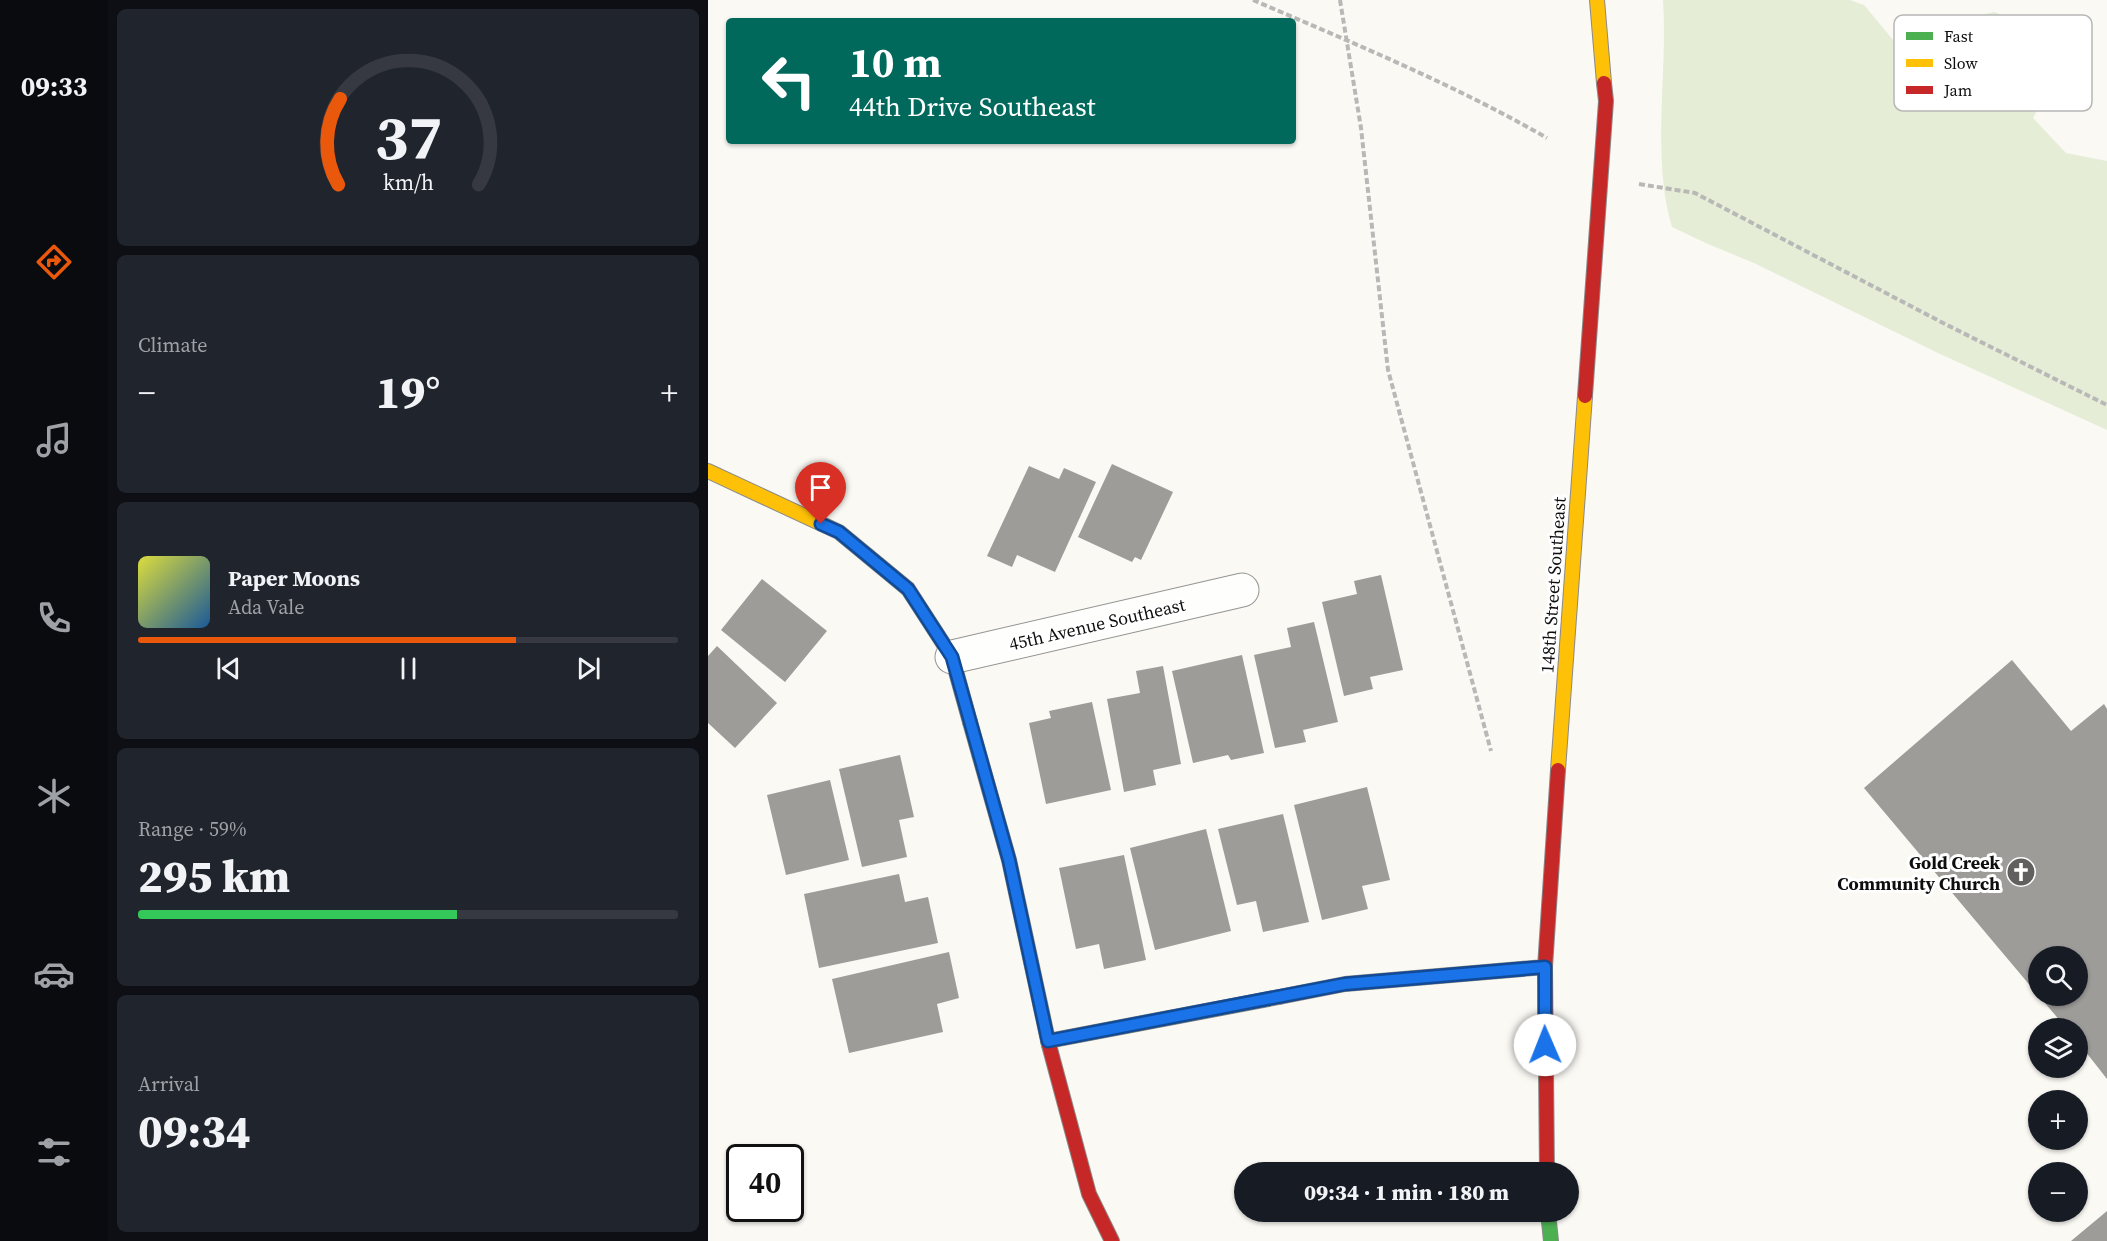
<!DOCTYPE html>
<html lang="en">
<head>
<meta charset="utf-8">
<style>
	:root { --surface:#171b24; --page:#20242c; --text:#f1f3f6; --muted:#9ea1a6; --line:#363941; --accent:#ea580c }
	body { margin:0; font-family:"Source Serif 4",serif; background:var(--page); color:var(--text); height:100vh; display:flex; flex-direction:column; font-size:22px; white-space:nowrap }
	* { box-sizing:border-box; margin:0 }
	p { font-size:20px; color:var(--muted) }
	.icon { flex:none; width:33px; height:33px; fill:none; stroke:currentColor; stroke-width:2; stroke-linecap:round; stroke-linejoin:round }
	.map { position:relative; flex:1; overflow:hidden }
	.drawer { display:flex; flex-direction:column; gap:9px; padding:9px; background:#0d0f14; width:600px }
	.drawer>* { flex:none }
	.top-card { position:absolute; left:18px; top:18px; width:570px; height:126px; border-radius:6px; box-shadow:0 2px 4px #0004; background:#00695c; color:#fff; overflow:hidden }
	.controls { position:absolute; left:1320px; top:946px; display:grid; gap:12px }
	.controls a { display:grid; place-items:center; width:60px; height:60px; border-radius:50%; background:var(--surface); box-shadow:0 2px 4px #0004; font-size:30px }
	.speed { position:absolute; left:18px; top:1144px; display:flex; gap:12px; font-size:30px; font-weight:700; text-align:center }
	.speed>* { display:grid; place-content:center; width:78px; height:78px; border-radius:50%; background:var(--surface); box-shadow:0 2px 4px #0004; line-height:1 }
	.speed .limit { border:3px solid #111; border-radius:9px; background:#fff; color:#111 }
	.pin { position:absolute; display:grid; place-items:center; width:51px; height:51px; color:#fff; margin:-62px -26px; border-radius:50% 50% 50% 0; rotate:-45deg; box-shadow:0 0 6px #0007 }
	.pin .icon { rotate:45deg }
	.me { position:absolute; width:66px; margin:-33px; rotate:359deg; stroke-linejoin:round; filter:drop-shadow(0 0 4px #0008) }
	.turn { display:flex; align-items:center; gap:21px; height:126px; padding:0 24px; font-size:27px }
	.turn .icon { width:78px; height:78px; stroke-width:2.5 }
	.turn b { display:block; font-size:42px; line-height:51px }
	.big { font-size:45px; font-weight:800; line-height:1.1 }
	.drawer .widget { flex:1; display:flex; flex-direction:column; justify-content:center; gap:9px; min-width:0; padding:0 21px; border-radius:9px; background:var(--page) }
	.drawer .dial { align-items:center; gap:0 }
	.dial svg { height:156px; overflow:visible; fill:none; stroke:var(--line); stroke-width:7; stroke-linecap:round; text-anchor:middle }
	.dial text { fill:var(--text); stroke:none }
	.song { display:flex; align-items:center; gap:18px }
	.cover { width:72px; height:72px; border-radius:9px; background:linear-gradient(135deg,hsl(60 70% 55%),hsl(210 70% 35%)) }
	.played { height:6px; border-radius:3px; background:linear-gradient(90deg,var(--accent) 70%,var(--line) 70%) }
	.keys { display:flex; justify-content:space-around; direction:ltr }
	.heat { display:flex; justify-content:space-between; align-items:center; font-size:33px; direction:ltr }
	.charge { height:9px; border-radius:4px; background:linear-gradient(90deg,#34c759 59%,var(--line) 0) }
	.trip { position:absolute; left:526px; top:1162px; width:345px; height:60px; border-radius:30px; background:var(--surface); box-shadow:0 2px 4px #0004; font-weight:800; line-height:60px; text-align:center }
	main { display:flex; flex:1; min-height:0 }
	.menu { display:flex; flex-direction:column; width:108px; justify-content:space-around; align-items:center; background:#090b0e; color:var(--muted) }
	.menu .icon { width:42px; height:42px }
	.menu .current { color:var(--accent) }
	.menu b { font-size:27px; color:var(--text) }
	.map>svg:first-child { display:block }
	.green { fill:#e5edd6 }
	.building { fill:#9e9c99 }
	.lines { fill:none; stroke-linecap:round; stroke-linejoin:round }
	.street-casing { stroke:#949492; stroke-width:35 }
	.fast-casing { stroke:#8b8a88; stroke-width:16 }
	.slow-casing { stroke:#8b8a88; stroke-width:16 }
	.jam-casing { stroke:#8b8a88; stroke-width:16 }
	.path { stroke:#b8b8b7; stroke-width:4; stroke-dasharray:6 3; stroke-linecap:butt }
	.street { stroke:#fefefd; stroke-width:33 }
	.fast { stroke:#4caf50; stroke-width:14 }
	.slow { stroke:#ffc107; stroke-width:14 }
	.jam { stroke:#c62828; stroke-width:14 }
	.route-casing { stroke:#114b97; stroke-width:15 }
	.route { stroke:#1a73e8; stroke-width:10 }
	.labels { text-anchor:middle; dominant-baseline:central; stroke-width:6; stroke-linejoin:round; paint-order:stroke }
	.street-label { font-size:18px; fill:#0e0e0e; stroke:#fff }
	.poi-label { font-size:18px; font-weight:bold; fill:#0e0e0e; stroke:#fff; text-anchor:end }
	.key { fill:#fff; stroke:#b7b7b7; stroke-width:1.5 }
	.key-label { font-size:16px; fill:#0e0e0e }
</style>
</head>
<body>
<main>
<nav class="menu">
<b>09:33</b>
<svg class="icon current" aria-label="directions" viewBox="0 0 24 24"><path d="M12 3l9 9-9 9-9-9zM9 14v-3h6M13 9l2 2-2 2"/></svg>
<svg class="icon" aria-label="music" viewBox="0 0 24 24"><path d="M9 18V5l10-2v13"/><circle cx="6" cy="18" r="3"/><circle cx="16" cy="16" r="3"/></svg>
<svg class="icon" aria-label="phone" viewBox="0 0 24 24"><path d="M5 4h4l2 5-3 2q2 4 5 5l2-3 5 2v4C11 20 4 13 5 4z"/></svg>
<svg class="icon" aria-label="climate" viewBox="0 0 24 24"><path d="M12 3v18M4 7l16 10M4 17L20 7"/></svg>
<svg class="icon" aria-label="car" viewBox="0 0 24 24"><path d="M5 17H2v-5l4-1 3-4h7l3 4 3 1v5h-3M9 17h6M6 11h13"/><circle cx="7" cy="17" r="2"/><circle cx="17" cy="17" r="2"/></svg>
<svg class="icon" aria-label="filters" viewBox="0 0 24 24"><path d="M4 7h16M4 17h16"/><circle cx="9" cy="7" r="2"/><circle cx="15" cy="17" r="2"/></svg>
</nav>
<section class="drawer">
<div class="widget dial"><svg viewBox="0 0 100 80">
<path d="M14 69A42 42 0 1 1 86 69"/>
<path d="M14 69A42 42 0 0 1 15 25" stroke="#ea580c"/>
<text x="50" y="56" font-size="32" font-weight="700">37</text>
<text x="50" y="72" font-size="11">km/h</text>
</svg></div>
<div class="widget"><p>Climate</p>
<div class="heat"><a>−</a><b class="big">19°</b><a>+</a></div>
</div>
<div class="widget">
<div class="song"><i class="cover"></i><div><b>Paper Moons</b><p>Ada Vale</p></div></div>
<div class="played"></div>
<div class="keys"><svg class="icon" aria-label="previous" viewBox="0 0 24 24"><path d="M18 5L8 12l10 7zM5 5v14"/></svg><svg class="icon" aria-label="pause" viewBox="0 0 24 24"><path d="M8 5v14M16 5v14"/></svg><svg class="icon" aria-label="next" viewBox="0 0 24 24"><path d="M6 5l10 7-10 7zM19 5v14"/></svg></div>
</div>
<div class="widget"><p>Range · 59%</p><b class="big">295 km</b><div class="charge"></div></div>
<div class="widget"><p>Arrival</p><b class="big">09:34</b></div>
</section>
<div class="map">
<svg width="1399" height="1241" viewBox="0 0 1399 1241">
	<rect width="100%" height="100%" fill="#faf9f4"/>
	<path class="green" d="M 955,0 L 1142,0 L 1156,5 L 1190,46 L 1209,48 L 1233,24 L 1286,12 L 1352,37 L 1353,65 L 1325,118 L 1358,153 L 1399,161 L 1399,430 L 1230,353 L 1046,263 L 1000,244 L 964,227 C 943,157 960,72 955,0 Z"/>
	<path class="building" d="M 404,464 L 465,492 L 433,560 L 427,557 L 424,562 L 370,537 Z
		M 321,466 L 351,479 L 356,468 L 388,482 L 347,572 L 309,555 L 304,567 L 279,556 Z
		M 673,575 L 695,670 L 662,677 L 665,689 L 636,696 L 614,602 L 649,594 L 646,581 Z
		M 54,579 L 119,631 L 77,682 L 13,630 Z
		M 606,622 L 630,722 L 595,730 L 598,742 L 567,748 L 546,655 L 583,647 L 579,628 Z
		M 9,646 L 69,703 L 27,748 L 0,723 L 0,656 Z
		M 534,655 L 556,753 L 523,760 L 520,755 L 485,763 L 464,671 Z
		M 1304,660 L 1363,731 L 1396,704 L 1399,709 L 1399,1079 L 1370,1042 L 1370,1029 L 1359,1029 L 1331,996 L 1370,996 L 1370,957 L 1330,957 L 1330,995 L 1156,788 Z
		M 455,666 L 473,764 L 445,770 L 448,785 L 416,792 L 399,699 L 432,693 L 428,671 Z
		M 384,702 L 403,790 L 338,804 L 321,723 L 343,718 L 341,711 Z
		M 192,755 L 206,817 L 191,820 L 199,857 L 154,867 L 131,769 Z
		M 122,780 L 141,860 L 78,875 L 59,795 Z
		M 659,787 L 682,880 L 654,886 L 660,909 L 614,920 L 586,805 Z
		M 575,814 L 601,922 L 555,932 L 548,901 L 529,905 L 510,829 Z
		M 498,829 L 523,931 L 447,950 L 422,848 Z
		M 416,855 L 438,960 L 396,969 L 391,944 L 368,949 L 351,868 Z
		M 191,874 L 197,902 L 220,897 L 230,943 L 111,968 L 96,894 Z
		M 241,952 L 251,998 L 229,1004 L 235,1032 L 141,1053 L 124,979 Z
		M 1399,1211 L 1399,1241 L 1363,1241 Z"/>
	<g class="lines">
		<g class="street-casing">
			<path id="street" d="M 244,657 L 534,590"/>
		</g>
		<g class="fast-casing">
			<path id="fast" d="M 262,722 L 301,860 L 341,1045
				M 840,1212 L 843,1241"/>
		</g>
		<g class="slow-casing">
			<path id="slow" d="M 889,0 L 896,83
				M 0,471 L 131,532 L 200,589 L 244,657 L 262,722
				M 850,770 L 877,396
				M 340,1041 L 571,997"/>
		</g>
		<g class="jam-casing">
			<path id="jam" d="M 877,396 L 898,101 L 896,83
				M 571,997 L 637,984 L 837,967
				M 341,1045 L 381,1194 L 404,1241
				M 839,1173 L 837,967 L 850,770"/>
		</g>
		<path class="path" d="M 545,0 C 645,43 745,84 839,138
			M 632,0 L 653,128 L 680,370 L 783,751
			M 931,184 L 987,193 L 1237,324 L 1399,405"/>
		<use href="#street" class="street"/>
		<use href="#fast" class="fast"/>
		<use href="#slow" class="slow"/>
		<use href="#jam" class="jam"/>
	</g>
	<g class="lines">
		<g class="route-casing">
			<path id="route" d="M 113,524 L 131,532 L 200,589 L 244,657 L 301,860 L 340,1041 L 637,984 L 837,967 L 837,1045"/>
		</g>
		<use href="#route" class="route"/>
	</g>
	<defs>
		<g id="church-disc" transform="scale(1.5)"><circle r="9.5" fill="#61605e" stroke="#fff"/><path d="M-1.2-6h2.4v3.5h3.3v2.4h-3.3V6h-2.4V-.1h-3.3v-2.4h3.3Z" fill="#fff"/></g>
	</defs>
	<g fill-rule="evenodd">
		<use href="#church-disc" x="1313" y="872"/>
	</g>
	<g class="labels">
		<g class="street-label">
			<text transform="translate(845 585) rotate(-86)">148th Street Southeast</text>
			<text transform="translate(389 624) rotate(-13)">45th Avenue Southeast</text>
		</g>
		<g class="poi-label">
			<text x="1292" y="862">Gold Creek<tspan x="1292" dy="21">Community Church</tspan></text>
		</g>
	</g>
	<rect x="1186" y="15" width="198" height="96" rx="9" class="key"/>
	<rect x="1198" y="32" width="27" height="8" fill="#4caf50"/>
	<rect x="1198" y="59" width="27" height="8" fill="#ffc107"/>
	<rect x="1198" y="86" width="27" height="8" fill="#c62828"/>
	<g class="key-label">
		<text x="1236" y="42">Fast</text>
		<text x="1236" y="69">Slow</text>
		<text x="1236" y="96">Jam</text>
	</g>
</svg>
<div class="controls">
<a><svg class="icon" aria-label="search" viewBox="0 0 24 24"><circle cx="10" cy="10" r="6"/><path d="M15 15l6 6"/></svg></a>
<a><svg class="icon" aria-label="layers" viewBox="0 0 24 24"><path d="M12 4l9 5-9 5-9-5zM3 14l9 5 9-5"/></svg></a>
<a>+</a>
<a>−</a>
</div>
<div class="speed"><div class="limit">40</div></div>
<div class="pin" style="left:113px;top:524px;background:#d93025"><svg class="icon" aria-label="arrive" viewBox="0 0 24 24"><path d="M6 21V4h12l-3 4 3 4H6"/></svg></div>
<svg class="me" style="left:837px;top:1045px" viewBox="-20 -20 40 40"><circle r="19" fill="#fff"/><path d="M0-13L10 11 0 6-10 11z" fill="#1a73e8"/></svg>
<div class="trip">09:34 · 1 min · 180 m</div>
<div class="top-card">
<div class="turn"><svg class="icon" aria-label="left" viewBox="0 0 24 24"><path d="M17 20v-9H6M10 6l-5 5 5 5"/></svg><div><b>10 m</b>44th Drive Southeast</div></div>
</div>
</div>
</main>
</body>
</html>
